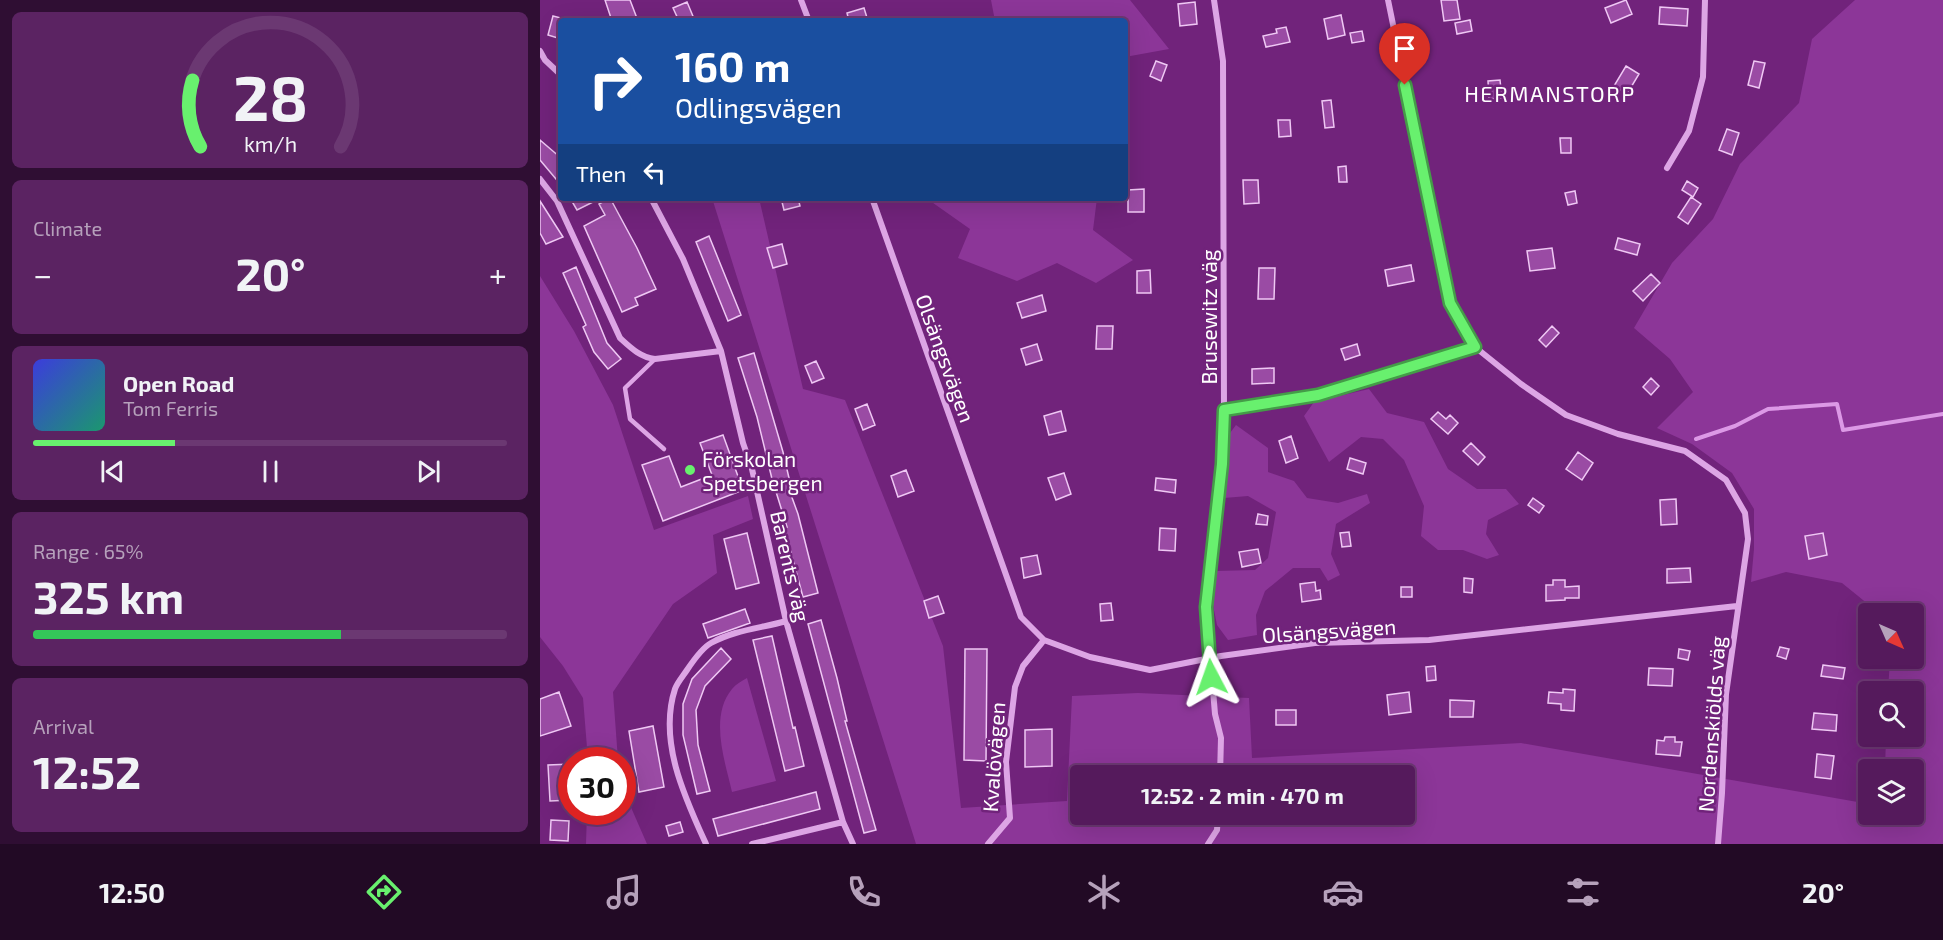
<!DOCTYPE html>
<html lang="en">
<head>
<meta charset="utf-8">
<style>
	:root { --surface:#551a5c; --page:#5b2362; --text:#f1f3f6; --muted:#b6a1bb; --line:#6b3872; --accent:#68f06e }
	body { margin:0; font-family:"Exo 2",sans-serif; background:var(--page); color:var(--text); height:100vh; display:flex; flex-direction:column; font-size:22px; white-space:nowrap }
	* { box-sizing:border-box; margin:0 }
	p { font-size:20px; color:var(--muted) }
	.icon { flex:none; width:33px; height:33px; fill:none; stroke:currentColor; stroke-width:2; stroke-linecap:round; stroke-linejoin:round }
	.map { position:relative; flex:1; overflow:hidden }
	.drawer { display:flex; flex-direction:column; gap:12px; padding:12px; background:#2f0e33; width:540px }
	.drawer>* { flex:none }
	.hud { position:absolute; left:18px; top:18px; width:570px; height:183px; border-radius:6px; box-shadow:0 6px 24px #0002,0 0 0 2px var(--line); background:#1a4fa0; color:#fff; overflow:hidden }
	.needle { width:39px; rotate:135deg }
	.controls { position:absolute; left:1318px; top:603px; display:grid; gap:12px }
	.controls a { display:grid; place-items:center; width:66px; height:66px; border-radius:6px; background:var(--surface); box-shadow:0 6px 24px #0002,0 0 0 2px var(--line); font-size:30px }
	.speed { position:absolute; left:18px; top:747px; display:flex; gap:12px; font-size:30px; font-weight:700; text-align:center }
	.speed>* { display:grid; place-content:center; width:78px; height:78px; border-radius:50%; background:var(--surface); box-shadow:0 6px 24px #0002,0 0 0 2px var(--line); line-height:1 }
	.speed .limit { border:9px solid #d22; background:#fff; color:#111 }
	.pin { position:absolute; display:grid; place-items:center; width:51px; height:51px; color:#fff; margin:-62px -26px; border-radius:50% 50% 50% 0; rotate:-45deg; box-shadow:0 0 6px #0007 }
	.pin .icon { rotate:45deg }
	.me { position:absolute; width:66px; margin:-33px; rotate:356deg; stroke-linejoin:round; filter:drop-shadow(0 0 4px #0008) }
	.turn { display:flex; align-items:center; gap:21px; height:126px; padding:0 18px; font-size:27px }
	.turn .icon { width:78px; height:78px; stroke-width:2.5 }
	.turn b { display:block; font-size:42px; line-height:51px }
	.then { display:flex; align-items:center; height:57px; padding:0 18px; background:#0003; gap:12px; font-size:22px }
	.big { font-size:45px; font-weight:700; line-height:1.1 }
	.drawer .card { flex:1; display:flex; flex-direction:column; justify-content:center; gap:9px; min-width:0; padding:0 21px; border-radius:9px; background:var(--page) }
	.drawer .dial { align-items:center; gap:0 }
	.dial svg { height:156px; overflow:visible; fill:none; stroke:var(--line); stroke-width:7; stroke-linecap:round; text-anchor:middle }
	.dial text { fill:var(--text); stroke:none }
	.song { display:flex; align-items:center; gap:18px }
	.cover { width:72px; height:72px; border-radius:9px; background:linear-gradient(135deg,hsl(240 70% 55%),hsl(160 70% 35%)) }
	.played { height:6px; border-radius:3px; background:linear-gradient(90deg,var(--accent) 30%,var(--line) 30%) }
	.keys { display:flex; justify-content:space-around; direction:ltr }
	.heat { display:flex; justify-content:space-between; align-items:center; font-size:33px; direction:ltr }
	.charge { height:9px; border-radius:4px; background:linear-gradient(90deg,#34c759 65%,var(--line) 0) }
	.trip { position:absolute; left:530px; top:765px; width:345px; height:60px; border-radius:6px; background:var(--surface); box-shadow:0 6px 24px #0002,0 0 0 2px var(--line); font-weight:700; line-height:60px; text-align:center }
	.menu { display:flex; height:96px; justify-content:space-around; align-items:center; background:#220a25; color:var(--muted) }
	.menu .icon { width:42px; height:42px }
	.menu .active { color:var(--accent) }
	.menu b { font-size:27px; color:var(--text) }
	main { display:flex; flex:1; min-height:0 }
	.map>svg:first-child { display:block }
	.green { fill:#8c3698; fill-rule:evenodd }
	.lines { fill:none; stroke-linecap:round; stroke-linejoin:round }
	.stream { stroke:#dc99e6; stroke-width:4 }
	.building { fill:#9a4ba4; stroke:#efc8f4; stroke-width:1.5 }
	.service { stroke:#dda5e5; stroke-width:4.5 }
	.minor { stroke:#dda5e5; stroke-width:6 }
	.route-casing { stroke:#449c48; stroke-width:15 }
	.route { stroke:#68f06e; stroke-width:10 }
	.poi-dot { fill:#68f06e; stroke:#71237b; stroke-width:2 }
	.labels { text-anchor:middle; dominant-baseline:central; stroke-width:5; stroke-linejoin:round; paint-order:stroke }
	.street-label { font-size:21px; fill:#fff; stroke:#71237b }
	.poi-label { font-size:21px; fill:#fff; stroke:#71237b; text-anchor:start }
	.neighbourhood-label { font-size:22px; letter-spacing:1.5px; fill:#fff; stroke:#71237b }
</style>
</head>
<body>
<main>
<section class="drawer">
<div class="card dial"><svg viewBox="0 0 100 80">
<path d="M14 69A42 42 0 1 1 86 69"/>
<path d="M14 69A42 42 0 0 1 10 35" stroke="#68f06e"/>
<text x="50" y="56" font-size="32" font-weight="700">28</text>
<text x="50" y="72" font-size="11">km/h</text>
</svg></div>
<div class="card"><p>Climate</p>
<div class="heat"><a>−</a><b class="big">20°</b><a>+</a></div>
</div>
<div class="card">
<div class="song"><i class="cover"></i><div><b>Open Road</b><p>Tom Ferris</p></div></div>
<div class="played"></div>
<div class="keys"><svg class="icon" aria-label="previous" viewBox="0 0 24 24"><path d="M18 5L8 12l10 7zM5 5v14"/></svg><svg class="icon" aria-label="pause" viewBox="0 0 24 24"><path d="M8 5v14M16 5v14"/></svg><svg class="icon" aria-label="next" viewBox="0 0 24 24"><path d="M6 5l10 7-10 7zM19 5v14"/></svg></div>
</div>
<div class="card"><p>Range · 65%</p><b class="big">325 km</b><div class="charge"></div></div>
<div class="card"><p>Arrival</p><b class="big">12:52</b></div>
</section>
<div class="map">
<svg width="1403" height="844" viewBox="0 0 1403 844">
	<rect width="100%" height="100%" fill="#71237b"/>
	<path class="green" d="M 451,0 L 590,0 L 629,49 L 585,57 L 585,21 L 455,21 Z
		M 1315,0 L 1403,0 L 1403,844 L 376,844 L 172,198 L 219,198 L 263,389 L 305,400 L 403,646 L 421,808 L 527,801 L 532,696 L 598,693 L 709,698 L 712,758 L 981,743 L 1329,804 L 1329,814 L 1374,814 L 1374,770 L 1345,769 L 1346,737 L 1374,736 L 1374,692 L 1348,691 L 1350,659 L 1374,658 L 1374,614 L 1339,613 L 1302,583 L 1246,572 L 1211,582 L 1214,549 L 1214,509 L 1192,473 L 1152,444 L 1117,428 L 1153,392 L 1130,359 L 1094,328 L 1132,263 L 1173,219 L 1200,164 L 1259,103 L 1272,39 ZM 540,776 L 864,776 L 864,814 L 540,814 Z
		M 386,198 L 557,198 L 553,230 L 593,260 L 556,283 L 517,263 L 477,281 L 418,258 L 430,229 Z
		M 0,276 L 34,331 L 73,405 L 114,530 L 208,496 L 213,519 L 173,535 L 177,573 L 133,604 L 73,692 L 78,760 L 48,760 L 43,698 L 23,666 L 0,637 Z
		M 829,389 L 847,413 L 884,422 L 908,469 L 937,489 L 966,489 L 979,504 L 948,520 L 946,534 L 959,555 L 947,559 L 923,550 L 898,550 L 881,536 L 884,506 L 864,460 L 843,439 L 821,437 L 789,462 L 764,416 L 774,402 Z
		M 696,425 L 728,448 L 728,472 L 754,481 L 767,498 L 798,503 L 827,494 L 830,503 L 796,524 L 791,554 L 800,575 L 788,581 L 780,568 L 753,568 L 725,591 L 716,615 L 717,635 L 688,640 L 677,625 L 670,590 L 676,571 L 715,570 L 728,558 L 736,512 L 708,496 L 684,498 L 687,437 Z
		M 207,678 L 236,781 L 192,792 C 185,761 169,717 192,689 C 196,684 202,681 207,678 Z
		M 83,789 L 107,844 L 46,844 L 47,812 L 82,812 Z"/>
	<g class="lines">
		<path class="stream" d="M 1156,439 L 1195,426 L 1228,409 L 1297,404 L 1303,430 L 1403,414"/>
	</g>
	<path class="building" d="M 65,0 L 90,0 L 98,21 L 72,21 Z
		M 901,0 L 917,0 L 920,19 L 904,21 Z
		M 1086,0 L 1092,14 L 1071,23 L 1065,8 Z
		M 147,2 L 155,21 L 139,21 L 133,8 Z
		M 655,2 L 657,24 L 640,26 L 638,4 Z
		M 1120,7 L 1148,9 L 1147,26 L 1119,24 Z
		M 324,8 L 328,21 L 309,21 L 307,13 Z
		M 801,15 L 805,35 L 788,39 L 784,19 Z
		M 13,16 L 21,18 L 21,39 L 8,35 Z
		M 930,20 L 932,31 L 917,34 L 915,23 Z
		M 746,27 L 750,42 L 726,47 L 723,36 L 737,33 L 736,29 Z
		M 822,31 L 824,41 L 812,43 L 810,33 Z
		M 616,61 L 627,65 L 621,81 L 610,76 Z
		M 1214,61 L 1225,63 L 1219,88 L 1208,85 Z
		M 1086,66 L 1099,74 L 1087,94 L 1074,86 Z
		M 960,80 L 962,98 L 949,99 L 948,81 Z
		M 791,100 L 794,127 L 785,128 L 782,101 Z
		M 738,120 L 750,120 L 751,136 L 739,137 Z
		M 1187,129 L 1199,133 L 1192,155 L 1179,150 Z
		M 1020,138 L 1031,138 L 1031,153 L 1021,153 Z
		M 0,140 L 21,158 L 21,185 L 0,160 Z
		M 806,166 L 807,182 L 799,182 L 798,167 Z
		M 703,180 L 718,180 L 719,203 L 704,204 Z
		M 1147,181 L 1158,188 L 1153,197 L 1142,190 Z
		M 604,189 L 604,212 L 588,212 L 588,190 Z
		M 1035,191 L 1037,203 L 1028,205 L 1025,193 Z
		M 1151,197 L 1161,204 L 1148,224 L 1138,217 Z
		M 30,198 L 61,198 L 37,210 Z
		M 70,198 L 97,248 L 116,289 L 95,298 L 98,305 L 82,312 L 44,226 L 65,215 L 59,204 Z
		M 241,198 L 258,198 L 260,206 L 244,210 Z
		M 0,201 L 23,237 L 6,244 L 0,233 Z
		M 169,236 L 201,315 L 188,321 L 156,242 Z
		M 1078,238 L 1100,244 L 1097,255 L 1075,249 Z
		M 242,244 L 247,264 L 233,268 L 227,248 Z
		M 1012,248 L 1015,268 L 990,271 L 987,251 Z
		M 871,265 L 874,281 L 848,286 L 845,270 Z
		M 36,267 L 67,343 L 81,359 L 68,369 L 54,352 L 43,327 L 46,325 L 23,273 Z
		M 719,268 L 735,268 L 734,299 L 718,299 Z
		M 610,270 L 611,293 L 597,293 L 597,271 Z
		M 1111,274 L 1120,283 L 1103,301 L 1093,291 Z
		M 502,295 L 506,311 L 482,318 L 477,303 Z
		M 557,326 L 573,326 L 572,349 L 556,349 Z
		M 1012,326 L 1019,333 L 1006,347 L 999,340 Z
		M 497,344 L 502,360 L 486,365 L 481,349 Z
		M 817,344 L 820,355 L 805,360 L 801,349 Z
		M 214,353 L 243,452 L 252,491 L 250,492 L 258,514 L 278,593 L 263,597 L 244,527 L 247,527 L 232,479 L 217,417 L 198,358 Z
		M 276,361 L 284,378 L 272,383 L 265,366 Z
		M 734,368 L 734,383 L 712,384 L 712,369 Z
		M 1111,378 L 1119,386 L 1111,395 L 1103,387 Z
		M 327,404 L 335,425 L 323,430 L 315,409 Z
		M 521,411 L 526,431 L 509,435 L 504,416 Z
		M 898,412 L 906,419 L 910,415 L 918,423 L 908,434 L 891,419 Z
		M 183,435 L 203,490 L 123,521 L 102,465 L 129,456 L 141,487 L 172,475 L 160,443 Z
		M 751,436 L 758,458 L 746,463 L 739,441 Z
		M 931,443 L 945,457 L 938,465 L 923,451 Z
		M 1038,452 L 1053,463 L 1042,480 L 1026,469 Z
		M 810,458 L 826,463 L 823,474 L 807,469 Z
		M 366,470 L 374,491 L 358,497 L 351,476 Z
		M 524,473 L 531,494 L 516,500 L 508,478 Z
		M 616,478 L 636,480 L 635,493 L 615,490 Z
		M 993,498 L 1004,506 L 999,513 L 988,505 Z
		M 1136,499 L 1137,524 L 1121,525 L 1120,500 Z
		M 718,514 L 728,516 L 727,525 L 716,524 Z
		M 620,528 L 636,529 L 635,551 L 619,550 Z
		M 809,532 L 811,546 L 802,547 L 800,533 Z
		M 207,533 L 219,583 L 196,589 L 184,539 Z
		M 1283,533 L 1287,555 L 1269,559 L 1265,536 Z
		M 718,549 L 721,563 L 702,567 L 699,552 Z
		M 497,555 L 501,574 L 484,578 L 481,558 Z
		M 1150,568 L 1151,582 L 1127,583 L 1127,569 Z
		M 924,578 L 933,579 L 932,593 L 924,592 Z
		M 1013,580 L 1025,580 L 1025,587 L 1039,586 L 1039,598 L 1025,598 L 1025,600 L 1006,601 L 1006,585 L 1013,585 Z
		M 775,582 L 776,591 L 780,590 L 781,599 L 762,602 L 760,584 Z
		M 861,587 L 872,587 L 872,597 L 861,597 Z
		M 398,596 L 404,613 L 389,618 L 384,601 Z
		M 571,603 L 573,620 L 561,621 L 560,604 Z
		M 205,609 L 210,623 L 168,638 L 163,624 Z
		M 281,620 L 297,678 L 307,721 L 305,721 L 336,830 L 324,833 L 268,624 Z
		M 232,636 L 253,728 L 255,727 L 264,766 L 245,771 L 213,640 Z
		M 1240,647 L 1249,649 L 1246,659 L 1237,656 Z
		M 181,648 L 191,659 L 165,686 L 156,710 L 158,745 L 170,791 L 157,794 L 143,735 L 143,704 L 152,679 Z
		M 425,649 L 447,649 L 446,761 L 424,760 Z
		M 1139,649 L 1150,651 L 1148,660 L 1138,658 Z
		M 1283,665 L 1305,668 L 1303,679 L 1281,676 Z
		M 895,666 L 896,680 L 887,681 L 886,667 Z
		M 1109,668 L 1133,669 L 1132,686 L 1108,685 Z
		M 1023,689 L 1035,690 L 1034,711 L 1021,710 L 1021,704 L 1008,703 L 1009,692 L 1023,693 Z
		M 19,692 L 31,726 L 0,736 L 0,699 Z
		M 869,692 L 871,712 L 849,715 L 847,695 Z
		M 910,700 L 934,701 L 933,717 L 910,717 Z
		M 736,710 L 756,710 L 756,725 L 736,725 Z
		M 1274,713 L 1297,715 L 1296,731 L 1272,729 Z
		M 113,726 L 124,787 L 99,792 L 89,731 Z
		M 512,729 L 512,766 L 485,767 L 485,730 Z
		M 1125,737 L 1135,737 L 1135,742 L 1142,742 L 1140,756 L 1116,754 L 1117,740 L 1124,741 Z
		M 1277,754 L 1294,756 L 1291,779 L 1275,777 Z
		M 32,764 L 32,800 L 10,801 L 8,765 Z
		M 276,792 L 280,809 L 178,836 L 173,819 Z
		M 11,820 L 29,821 L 28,841 L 10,840 Z
		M 140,822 L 143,832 L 129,836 L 126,826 Z"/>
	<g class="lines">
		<path class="service" d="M 115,359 L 85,388 L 90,419 L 124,449"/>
		<path class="minor" d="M 261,0 L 269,21
			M 674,0 L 683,61 L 684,410 L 682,464 L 666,607 L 675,714 L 681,738 L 680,776
			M 848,0 L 910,303 L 935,347 L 981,384 L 1026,415 L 1078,434 L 1145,451 L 1186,480 L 1205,513 L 1208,539 L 1186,694 L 1182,793 L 1178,844
			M 0,51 L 5,60 L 21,75
			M 1127,168 L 1149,131 L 1163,77 L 1165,0
			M 0,179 L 17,201 L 80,338 C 91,348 100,357 115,359 L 181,351
			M 111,198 L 143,259 L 181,351 L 203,443 L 212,469 L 246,621 L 303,822 L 313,844
			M 332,198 L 481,617 L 504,640 L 550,657 L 610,670 L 681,656 L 775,643 L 889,640 L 1197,606
			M 684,410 L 778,395 L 935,347
			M 166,844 C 145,798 118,741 135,689 C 137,683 143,676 147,670 C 153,661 162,648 171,643 C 194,630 222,628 246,621
			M 212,844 L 303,822
			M 448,844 L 470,818 L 466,762 L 475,687 L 483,666 L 504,640
			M 668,844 L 677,830 L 678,814"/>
	</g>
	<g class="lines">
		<g class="route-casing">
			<path id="route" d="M 671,677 L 666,607 L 682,464 L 684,410 L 778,395 L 935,347 L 910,303 L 865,85"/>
		</g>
		<use href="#route" class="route"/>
	</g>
	<circle class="poi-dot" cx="150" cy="470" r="6"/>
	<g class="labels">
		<g class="street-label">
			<text transform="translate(668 317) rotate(-90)">Brusewitz väg</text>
			<text transform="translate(406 358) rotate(70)">Olsängsvägen</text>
			<text transform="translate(251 566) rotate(77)">Barents väg</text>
			<text transform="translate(789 630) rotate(-4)">Olsängsvägen</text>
			<text transform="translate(1171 724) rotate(-86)">Nordenskiölds väg</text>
			<text transform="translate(453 757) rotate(-86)">Kvalövägen</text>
		</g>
		<g class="poi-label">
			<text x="162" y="458">Förskolan<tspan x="162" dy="24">Spetsbergen</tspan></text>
		</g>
		<g class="neighbourhood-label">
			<text x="1010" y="93">HERMANSTORP</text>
		</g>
	</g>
</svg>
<div class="controls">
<a><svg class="needle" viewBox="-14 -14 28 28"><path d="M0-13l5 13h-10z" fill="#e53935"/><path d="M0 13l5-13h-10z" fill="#b6a1bb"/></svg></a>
<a><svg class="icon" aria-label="search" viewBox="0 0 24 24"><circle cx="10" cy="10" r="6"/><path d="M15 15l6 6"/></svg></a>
<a><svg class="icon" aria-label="layers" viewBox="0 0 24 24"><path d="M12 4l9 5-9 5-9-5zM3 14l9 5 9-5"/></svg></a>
</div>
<div class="speed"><div class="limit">30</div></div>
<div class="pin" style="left:865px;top:85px;background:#d93025"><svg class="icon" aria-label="arrive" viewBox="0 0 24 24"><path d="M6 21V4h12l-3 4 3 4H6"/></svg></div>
<svg class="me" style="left:671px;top:677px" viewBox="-20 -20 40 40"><path d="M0-17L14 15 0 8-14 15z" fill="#68f06e" stroke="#fff" stroke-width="4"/></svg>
<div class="trip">12:52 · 2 min · 470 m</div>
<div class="hud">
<div class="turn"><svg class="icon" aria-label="right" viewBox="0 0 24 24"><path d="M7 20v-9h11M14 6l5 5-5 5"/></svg><div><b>160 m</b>Odlingsvägen</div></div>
<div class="then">Then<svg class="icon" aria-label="left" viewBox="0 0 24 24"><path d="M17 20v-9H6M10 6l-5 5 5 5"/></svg></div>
</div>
</div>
</main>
<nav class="menu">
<b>12:50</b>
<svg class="icon active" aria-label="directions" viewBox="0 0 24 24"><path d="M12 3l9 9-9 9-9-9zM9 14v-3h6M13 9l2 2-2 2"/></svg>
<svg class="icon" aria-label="music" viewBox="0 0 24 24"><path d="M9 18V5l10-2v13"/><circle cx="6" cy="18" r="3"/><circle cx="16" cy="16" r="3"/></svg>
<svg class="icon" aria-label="phone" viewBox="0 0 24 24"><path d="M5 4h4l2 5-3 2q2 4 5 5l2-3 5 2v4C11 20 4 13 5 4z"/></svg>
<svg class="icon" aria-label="climate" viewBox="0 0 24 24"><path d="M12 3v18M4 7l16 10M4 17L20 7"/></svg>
<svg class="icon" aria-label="car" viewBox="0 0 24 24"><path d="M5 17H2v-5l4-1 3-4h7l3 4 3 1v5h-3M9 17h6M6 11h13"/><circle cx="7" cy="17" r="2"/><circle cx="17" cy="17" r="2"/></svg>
<svg class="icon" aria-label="filters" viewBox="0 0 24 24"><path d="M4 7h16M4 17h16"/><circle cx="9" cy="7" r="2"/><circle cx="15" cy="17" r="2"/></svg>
<b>20°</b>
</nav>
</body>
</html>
